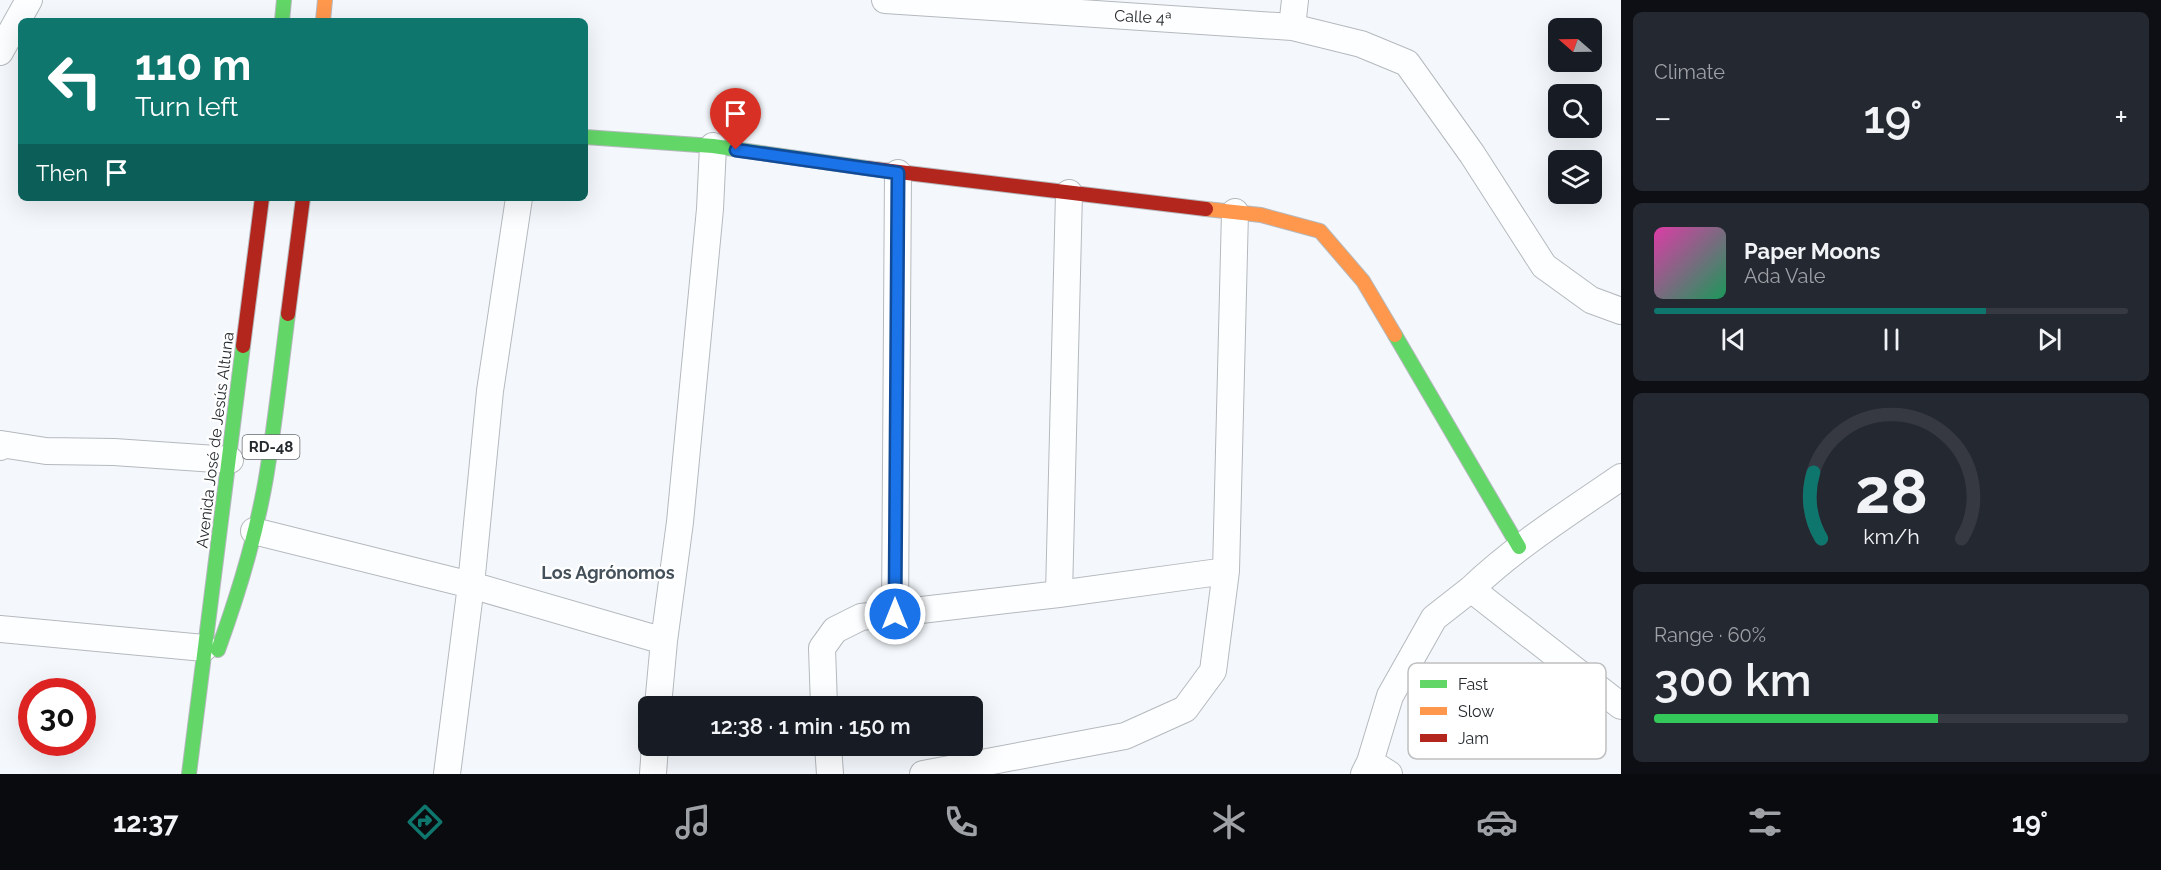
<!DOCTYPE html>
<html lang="en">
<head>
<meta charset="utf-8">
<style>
	:root { --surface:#171b24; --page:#242831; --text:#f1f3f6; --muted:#9ea1a6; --line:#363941; --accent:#0f766e }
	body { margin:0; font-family:Raleway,sans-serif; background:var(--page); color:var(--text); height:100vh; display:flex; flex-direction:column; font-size:22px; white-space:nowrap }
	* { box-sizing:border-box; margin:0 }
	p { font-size:20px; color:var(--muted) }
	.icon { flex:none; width:33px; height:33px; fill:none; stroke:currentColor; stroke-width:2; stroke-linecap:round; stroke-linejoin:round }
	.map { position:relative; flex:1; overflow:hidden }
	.sheet { display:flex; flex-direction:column; gap:12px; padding:12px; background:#0d0f14; width:540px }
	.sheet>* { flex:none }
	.guide { position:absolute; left:18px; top:18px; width:570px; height:183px; border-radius:9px; box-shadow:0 6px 24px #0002; background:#0f766e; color:#fff; overflow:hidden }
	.needle { width:39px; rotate:290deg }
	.buttons { position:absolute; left:1548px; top:18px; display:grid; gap:12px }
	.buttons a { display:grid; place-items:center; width:54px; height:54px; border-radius:9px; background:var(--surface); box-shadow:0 6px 24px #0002; font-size:30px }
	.speed { position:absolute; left:18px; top:678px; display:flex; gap:12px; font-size:30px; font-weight:700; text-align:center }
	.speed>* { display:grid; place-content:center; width:78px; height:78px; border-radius:50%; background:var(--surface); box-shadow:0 6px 24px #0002; line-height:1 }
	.speed .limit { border:9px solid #d22; background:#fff; color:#111 }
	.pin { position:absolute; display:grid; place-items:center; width:51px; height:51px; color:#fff; margin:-62px -26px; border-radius:50% 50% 50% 0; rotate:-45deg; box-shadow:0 0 6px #0007 }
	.pin .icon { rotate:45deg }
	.me { position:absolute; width:66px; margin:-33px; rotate:0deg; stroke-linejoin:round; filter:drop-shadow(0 0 4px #0008) }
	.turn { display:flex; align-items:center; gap:21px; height:126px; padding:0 18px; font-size:27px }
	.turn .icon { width:78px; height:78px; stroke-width:2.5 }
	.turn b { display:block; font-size:42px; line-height:51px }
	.then { display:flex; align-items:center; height:57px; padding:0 18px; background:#0003; gap:12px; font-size:22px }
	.big { font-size:45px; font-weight:600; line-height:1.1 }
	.sheet .widget { flex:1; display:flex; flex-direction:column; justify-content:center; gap:9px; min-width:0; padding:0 21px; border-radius:9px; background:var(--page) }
	.sheet .dial { align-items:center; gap:0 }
	.dial svg { height:156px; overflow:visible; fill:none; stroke:var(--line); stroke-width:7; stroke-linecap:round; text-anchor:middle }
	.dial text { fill:var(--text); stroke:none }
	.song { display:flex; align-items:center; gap:18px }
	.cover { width:72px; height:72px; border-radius:9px; background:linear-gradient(135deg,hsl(320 70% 55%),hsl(150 70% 35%)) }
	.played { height:6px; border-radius:3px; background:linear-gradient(90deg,var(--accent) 70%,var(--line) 70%) }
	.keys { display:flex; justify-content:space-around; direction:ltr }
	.heat { display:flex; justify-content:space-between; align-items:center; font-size:33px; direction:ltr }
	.charge { height:9px; border-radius:4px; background:linear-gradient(90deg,#34c759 60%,var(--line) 0) }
	.trip { position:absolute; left:638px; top:696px; width:345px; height:60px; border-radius:9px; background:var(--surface); box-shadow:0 6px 24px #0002; font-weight:600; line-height:60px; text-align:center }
	.tab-bar { display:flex; height:96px; justify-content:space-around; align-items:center; background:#090b0e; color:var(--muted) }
	.tab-bar .icon { width:42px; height:42px }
	.tab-bar .current { color:var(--accent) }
	.tab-bar b { font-size:27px; color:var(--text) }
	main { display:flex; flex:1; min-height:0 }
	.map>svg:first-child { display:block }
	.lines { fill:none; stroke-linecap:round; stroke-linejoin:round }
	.street-casing { stroke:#b5b9bd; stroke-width:28 }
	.fast-casing { stroke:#b5b9bd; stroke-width:16 }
	.slow-casing { stroke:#b5b9bd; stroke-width:16 }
	.jam-casing { stroke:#b5b9bd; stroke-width:16 }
	.street { stroke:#fdfeff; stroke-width:26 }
	.fast { stroke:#63d668; stroke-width:14 }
	.slow { stroke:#ff974d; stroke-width:14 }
	.jam { stroke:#b3261e; stroke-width:14 }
	.route-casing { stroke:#114b97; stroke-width:15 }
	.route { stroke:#1a73e8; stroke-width:10 }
	.labels { text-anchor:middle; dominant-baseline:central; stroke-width:4.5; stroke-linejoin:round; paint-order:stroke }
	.shield { fill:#fff; stroke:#666a6d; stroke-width:1.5 }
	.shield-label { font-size:15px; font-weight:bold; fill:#252a2e }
	.street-label { font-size:16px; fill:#252a2e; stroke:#fff }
	.neighbourhood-label { font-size:18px; font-weight:bold; fill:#45515a; stroke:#fff }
	.key { fill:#fff; stroke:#bebfc0; stroke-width:1.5 }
	.key-label { font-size:16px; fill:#252a2e }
</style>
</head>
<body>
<main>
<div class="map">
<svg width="1621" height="774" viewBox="0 0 1621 774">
	<rect width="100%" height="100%" fill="#f4f8fc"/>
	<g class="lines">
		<g class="street-casing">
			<path id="street" d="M 885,0 L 1292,27 L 1361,44 L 1407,63 L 1472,154 L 1544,266 L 1591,300 L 1621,311
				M 1292,27 L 1295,0
				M 0,52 L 29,0
				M 0,447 L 1,444 L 46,451 L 114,452 L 230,460
				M 254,531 L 471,585 L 664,641
				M 1471,589 C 1516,546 1570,512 1621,477
				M 1059,594 L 1069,193
				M 895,614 L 898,173
				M 0,629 L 204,648
				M 658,706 L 664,641 L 680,522 L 710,209 L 713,146
				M 824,706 L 822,648 L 835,630 L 861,617 L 1059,594 L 1226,571
				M 828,746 L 830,774
				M 1370,762 L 1389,774
				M 447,774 L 471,585 L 490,391 L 519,198
				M 653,774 L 655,746
				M 923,774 L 1125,736 L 1185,709 L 1213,671 L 1226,571 L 1235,212
				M 1364,774 L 1370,762 L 1390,696 L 1434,618 L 1471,589 L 1621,706"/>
		</g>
		<g class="fast-casing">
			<path id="fast" d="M 282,21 L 284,0
				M 585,137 L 713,146 L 866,168
				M 1395,335 L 1519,547
				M 218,650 C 238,595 256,536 266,478 C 275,424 281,368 288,314
				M 189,774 L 243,346"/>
		</g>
		<g class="slow-casing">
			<path id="slow" d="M 323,21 L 325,0
				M 1206,209 L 1261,215 L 1320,231 L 1363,281 L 1395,335"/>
		</g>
		<g class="jam-casing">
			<path id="jam" d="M 866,168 L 1206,209
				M 288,314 L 303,198
				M 243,346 L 262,198"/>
		</g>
		<use href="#street" class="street"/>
		<use href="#fast" class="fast"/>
		<use href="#slow" class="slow"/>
		<use href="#jam" class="jam"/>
	</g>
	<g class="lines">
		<g class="route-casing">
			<path id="route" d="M 736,150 L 898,173 L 895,614"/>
		</g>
		<use href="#route" class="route"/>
	</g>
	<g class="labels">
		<rect class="shield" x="242.5" y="435" width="57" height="24" rx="4.5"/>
		<g class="shield-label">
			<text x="271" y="447">RD-48</text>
		</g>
		<g class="street-label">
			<text transform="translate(1143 17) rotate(3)">Calle 4ª</text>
			<text transform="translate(215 440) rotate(-83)">Avenida José de Jesús Altuna</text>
		</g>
		<g class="neighbourhood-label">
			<text x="608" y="572">Los Agrónomos</text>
		</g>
	</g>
	<rect x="1408" y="663" width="198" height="96" rx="9" class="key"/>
	<rect x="1420" y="680" width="27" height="8" fill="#63d668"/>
	<rect x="1420" y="707" width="27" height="8" fill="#ff974d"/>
	<rect x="1420" y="734" width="27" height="8" fill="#b3261e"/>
	<g class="key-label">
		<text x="1458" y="690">Fast</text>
		<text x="1458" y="717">Slow</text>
		<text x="1458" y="744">Jam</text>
	</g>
</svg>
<div class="buttons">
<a><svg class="needle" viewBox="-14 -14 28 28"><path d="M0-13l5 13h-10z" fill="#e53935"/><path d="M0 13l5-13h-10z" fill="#9ea1a6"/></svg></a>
<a><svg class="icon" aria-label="search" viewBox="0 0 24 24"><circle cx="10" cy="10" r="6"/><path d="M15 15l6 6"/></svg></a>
<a><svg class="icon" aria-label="layers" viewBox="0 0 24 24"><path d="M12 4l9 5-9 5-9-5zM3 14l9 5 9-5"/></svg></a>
</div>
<div class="speed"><div class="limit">30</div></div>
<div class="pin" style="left:736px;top:150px;background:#d93025"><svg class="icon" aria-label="arrive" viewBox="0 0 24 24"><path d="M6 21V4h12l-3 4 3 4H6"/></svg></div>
<svg class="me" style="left:895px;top:614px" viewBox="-20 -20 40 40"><circle r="17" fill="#1a73e8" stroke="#fff" stroke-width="3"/><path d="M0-11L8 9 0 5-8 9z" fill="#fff"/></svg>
<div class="trip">12:38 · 1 min · 150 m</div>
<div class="guide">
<div class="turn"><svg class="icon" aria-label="left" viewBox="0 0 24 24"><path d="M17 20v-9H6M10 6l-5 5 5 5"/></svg><div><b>110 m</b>Turn left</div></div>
<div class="then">Then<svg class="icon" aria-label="arrive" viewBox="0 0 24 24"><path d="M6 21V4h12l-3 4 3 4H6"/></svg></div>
</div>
</div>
<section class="sheet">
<div class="widget"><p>Climate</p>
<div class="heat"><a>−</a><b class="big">19°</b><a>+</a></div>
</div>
<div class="widget">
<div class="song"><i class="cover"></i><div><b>Paper Moons</b><p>Ada Vale</p></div></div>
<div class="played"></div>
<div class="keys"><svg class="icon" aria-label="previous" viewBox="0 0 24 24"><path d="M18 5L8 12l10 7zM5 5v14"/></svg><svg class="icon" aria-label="pause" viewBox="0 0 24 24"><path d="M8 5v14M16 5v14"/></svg><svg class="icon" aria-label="next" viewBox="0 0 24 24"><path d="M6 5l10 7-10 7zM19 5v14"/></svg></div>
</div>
<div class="widget dial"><svg viewBox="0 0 100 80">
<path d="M14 69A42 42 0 1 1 86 69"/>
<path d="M14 69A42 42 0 0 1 10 35" stroke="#0f766e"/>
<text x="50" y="56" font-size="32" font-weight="700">28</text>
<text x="50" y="72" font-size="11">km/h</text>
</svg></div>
<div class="widget"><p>Range · 60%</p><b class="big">300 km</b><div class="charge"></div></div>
</section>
</main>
<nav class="tab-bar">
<b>12:37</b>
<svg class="icon current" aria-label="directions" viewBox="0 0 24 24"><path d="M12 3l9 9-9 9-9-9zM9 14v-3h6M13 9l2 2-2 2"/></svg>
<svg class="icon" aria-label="music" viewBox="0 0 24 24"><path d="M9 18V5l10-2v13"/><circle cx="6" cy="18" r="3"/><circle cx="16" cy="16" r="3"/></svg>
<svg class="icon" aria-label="phone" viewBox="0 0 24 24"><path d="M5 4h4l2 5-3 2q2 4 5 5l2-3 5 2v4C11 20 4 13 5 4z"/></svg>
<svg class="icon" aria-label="climate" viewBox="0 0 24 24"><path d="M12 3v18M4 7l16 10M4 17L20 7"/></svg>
<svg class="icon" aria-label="car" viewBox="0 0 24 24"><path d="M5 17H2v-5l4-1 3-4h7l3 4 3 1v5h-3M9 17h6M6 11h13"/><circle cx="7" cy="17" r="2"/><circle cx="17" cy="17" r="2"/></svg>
<svg class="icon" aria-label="filters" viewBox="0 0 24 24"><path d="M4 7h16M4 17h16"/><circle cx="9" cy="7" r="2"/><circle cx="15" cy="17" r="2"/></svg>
<b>19°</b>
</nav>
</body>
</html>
